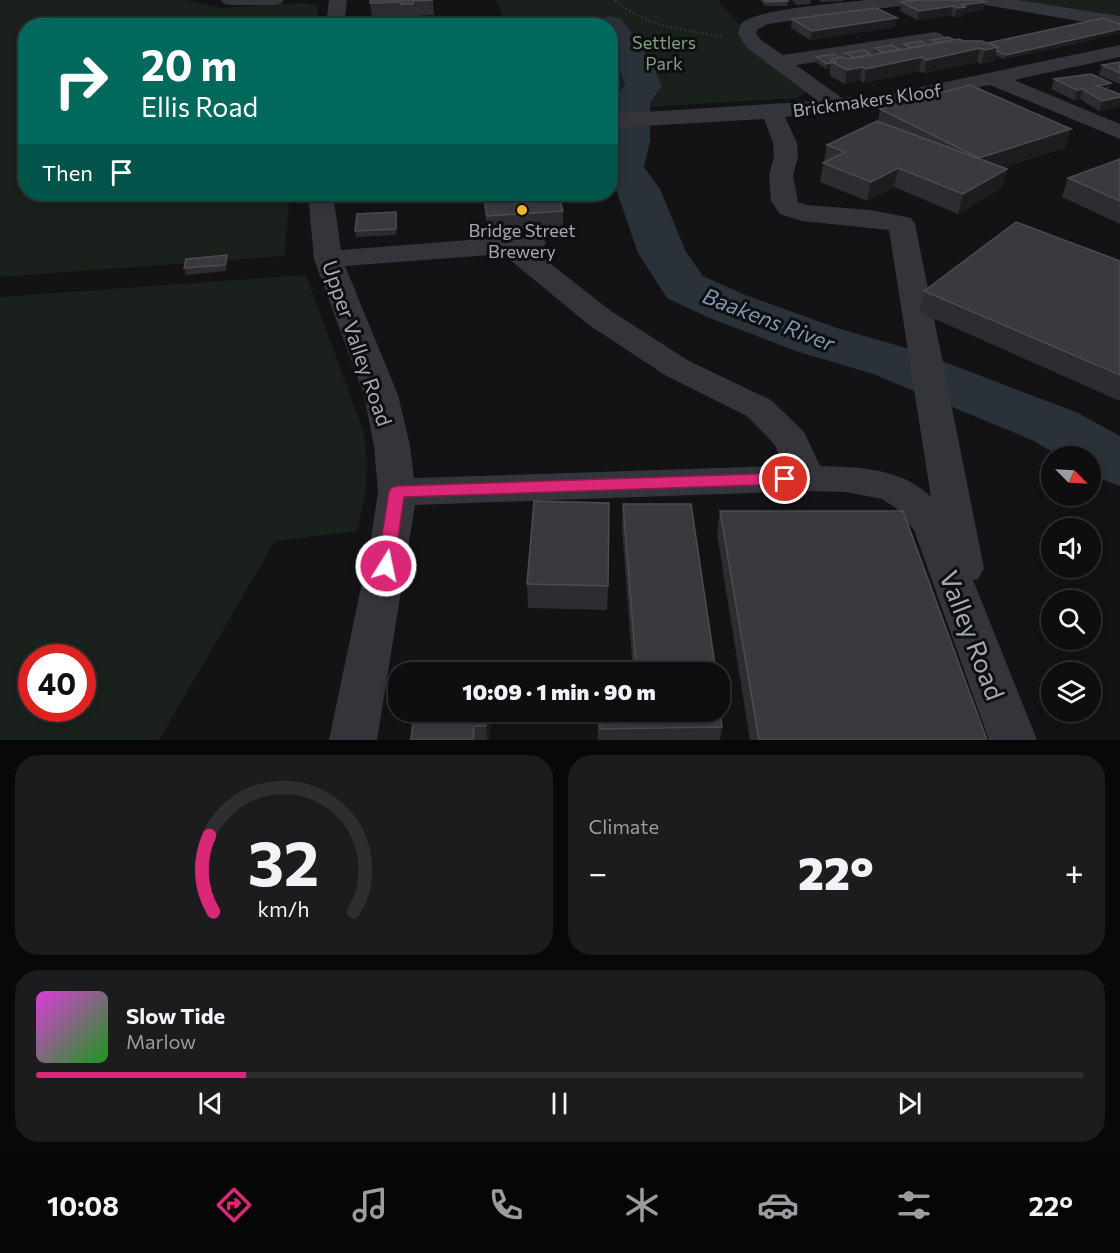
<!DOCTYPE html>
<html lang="en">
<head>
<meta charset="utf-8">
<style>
	:root { --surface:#0e0e10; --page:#1c1c1e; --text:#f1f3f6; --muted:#9b9c9f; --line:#2e2e30; --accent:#db2777 }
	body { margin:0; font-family:Commissioner,sans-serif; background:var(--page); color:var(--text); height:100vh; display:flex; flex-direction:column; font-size:22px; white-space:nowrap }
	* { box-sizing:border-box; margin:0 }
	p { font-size:20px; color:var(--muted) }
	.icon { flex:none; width:33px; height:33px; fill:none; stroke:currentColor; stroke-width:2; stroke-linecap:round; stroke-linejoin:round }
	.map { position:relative; height:740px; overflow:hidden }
	.side { display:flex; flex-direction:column; gap:15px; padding:15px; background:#080809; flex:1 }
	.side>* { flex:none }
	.hud { position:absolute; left:18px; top:18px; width:600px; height:183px; border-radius:24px; box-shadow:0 3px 9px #0003,0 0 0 2px var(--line); background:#00695c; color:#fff; overflow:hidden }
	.needle { width:39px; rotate:114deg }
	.tools { position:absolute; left:1041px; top:446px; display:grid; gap:12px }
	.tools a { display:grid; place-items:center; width:60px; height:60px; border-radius:50%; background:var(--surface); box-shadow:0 3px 9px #0003,0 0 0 2px var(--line); font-size:30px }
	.speed { position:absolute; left:18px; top:644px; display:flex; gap:12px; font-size:30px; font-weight:700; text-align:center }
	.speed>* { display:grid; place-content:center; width:78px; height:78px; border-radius:50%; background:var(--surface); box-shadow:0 3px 9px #0003,0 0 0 2px var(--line); line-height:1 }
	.speed .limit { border:9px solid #d22; background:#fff; color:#111 }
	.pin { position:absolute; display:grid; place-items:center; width:51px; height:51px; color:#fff; margin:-26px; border:3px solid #fff; border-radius:50%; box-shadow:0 2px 6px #0007 }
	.me { position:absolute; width:66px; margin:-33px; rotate:10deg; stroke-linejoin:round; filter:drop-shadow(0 0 4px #0008) }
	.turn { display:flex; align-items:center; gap:21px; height:126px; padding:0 24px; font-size:27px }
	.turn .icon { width:78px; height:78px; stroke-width:2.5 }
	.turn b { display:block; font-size:42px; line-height:51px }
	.then { display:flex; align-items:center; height:57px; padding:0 24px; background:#0003; gap:12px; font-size:22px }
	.big { font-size:45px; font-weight:800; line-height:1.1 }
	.side .card { flex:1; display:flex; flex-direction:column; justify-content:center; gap:9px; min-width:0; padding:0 21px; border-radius:24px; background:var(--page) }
	.side .dial { align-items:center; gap:0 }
	.dial svg { height:156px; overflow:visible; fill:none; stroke:var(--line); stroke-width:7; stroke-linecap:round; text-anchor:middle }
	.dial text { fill:var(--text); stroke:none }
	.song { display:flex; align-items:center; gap:18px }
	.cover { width:72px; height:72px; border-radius:9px; background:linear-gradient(135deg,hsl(300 70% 55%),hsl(120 70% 35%)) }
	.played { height:6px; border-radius:3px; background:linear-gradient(90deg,var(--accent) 20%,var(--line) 20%) }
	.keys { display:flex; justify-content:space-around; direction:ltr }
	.heat { display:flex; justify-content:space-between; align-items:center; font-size:33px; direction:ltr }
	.side .tiles { flex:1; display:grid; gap:15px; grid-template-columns:1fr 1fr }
	.card:last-child { grid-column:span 2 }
	.trip { position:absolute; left:388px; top:662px; width:342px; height:60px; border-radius:24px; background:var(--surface); box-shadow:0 3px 9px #0003,0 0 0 2px var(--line); font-weight:800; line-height:60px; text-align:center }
	.dock { display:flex; height:96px; justify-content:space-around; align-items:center; background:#060606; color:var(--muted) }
	.dock .icon { width:42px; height:42px }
	.dock .selected { color:var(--accent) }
	.dock b { font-size:27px; color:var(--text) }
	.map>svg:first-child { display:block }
	.green { fill:#1a201b; fill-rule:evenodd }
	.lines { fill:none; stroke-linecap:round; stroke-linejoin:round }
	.river { fill:#2a3139; fill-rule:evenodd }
	.path { stroke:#3a3c41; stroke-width:2; stroke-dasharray:1.5 3; stroke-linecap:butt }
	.minor { fill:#34353a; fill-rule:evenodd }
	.wall { fill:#2d2c30 }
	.shaded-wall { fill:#1d1d1f }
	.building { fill:#3a3a3e; stroke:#4b4b51; stroke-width:1.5 }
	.route { fill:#db2777; stroke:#8e194d; stroke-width:1.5 }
	.poi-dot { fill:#f2b92e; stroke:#0f0e10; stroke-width:2 }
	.labels { text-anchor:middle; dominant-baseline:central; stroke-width:6; stroke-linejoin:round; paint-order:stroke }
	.far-park-label { font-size:18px; fill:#7ca180; stroke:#0f0e10 }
	.far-street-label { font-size:18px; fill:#a5a9b6; stroke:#0f0e10 }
	.far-poi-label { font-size:18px; fill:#a5a9b6; stroke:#0f0e10 }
	.street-label { font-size:21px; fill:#a5a9b6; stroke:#0f0e10 }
	.water-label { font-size:22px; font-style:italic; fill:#7b96b1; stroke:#0f0e10 }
	.near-street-label { font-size:26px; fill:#a5a9b6; stroke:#0f0e10 }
</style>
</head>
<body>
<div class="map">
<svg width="1120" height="740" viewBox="0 0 1120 740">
	<rect width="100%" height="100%" fill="#131315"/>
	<path class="green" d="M 0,0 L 186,0 L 219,8 L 300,3 L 319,5 L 316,25 L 26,26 L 26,194 L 290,194 L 284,256 L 0,277 Z
		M 496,0 L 718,0 L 747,34 L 814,88 L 796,98 L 611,109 L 610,26 L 506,25 Z
		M 1017,0 L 1120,0 L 1120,16 Z
		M 306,275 L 364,433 L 367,462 L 365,495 L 357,531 L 275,541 L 159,740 L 0,740 L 0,297 ZM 32,657 L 82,657 L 82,708 L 32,708 Z"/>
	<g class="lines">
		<path class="river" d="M 610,16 L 621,19 L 652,62 L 662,86 L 650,102 L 650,141 L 644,167 L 660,189 L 686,252 L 703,276 L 745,295 L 837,328 L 913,350 L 1078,413 L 1120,436 L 1120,486 L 1090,475 L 1090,456 L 1059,456 L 1034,441 L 873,374 L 799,352 L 707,317 L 667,298 L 638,253 L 616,189 L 610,181 L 612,101 L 625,85 L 618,62 L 610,51 L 610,26 L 594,26 L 599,19 Z"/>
		<path class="path" d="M 615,0 C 646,28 684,29 723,37"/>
		<path class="minor" d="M 221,0 L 284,0 L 281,4 L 275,5 L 230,5 L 224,4 Z
			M 329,0 L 347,0 L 344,26 L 326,26 Z
			M 866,0 L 915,0 L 912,4 L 906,5 L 768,24 L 758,29 L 756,34 L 761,40 L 783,55 L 935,32 L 942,34 L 945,38 L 942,42 L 935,44 L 796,65 L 842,98 L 889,94 L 1120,45 L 1120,57 L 1014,80 L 1120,124 L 1120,139 L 990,85 L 889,106 L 785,117 L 797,143 L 798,157 L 793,175 L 798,202 L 806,205 L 871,210 L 911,218 L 915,224 L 984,568 L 978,579 L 973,580 L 1037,740 L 989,740 L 914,530 L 896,508 L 882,499 L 846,492 L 807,491 L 415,505 L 377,740 L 329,740 L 370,544 L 378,492 L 374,446 L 364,395 L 314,259 L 308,194 L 333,194 L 341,250 L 532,235 L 542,237 L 546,243 L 542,249 L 534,251 L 611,311 L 689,361 L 771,400 L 804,432 L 820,466 C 859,467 902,468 931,497 L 889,230 L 802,221 L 780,214 L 771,201 L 769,175 L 774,157 L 773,143 L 764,119 L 610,128 L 610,114 L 818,101 L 747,48 L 738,34 C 739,30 739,25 743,22 C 760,9 841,3 866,0 ZM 503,254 L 589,325 L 665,375 L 747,416 L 775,445 L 783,466 L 414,478 L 410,446 L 398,395 L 345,266 Z
			M 976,0 L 1018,0 L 1120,16 L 1120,28 L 985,5 L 979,4 Z"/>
	</g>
	<path class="wall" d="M 370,0 L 433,0 L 434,15 L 415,16 L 415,19 L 403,20 L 402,17 L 372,18 Z
		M 760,0 L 787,0 L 788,1 L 787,6 L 765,6 Z
		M 792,0 L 811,0 L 810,4 L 796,5 Z
		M 819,0 L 843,0 L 843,1 L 821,2 Z
		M 919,0 L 983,10 L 964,13 L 964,16 L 955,17 L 951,15 L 917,20 L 900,11 L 901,2 Z
		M 897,18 L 895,27 L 810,40 L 791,28 L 792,19 Z
		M 1096,39 L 1004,59 L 996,56 L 994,61 L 981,64 L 977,62 L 924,73 L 919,71 L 864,83 L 860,80 L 845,84 L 830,76 L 830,68 L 826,69 L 815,62 L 816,57 L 845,58 L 845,53 L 872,55 L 876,54 L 874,53 L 875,48 L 900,50 L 903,49 L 902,49 L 903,44 L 928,45 L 930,44 L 931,40 L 954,40 L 988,43 Z
		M 1120,62 L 1120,84 L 1099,75 L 1102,65 Z
		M 1054,79 L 1111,83 L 1109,90 L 1120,94 L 1120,106 L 1099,111 L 1080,99 L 1074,100 L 1051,89 Z
		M 880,109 L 1065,148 L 1003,167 L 1007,169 L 1002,188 L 958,214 L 894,187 L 867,201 L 820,182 L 827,145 L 878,122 Z
		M 1120,159 L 1120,224 L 1062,197 L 1068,178 Z
		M 482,194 L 558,194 L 563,211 L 563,227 L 488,232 Z
		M 397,218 L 396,235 L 356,237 L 355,231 Z
		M 227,255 L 228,262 L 226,271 L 186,275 L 184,268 Z
		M 1120,261 L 1120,401 L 919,312 L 924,291 Z
		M 623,504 L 715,665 L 714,672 L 633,672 L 622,528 Z
		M 720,511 L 987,740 L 750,740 L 717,534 Z
		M 527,584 L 608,586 L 607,610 L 528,608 Z
		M 492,711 L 489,740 L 411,740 Z
		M 597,711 L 720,711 L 722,727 L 720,740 L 598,740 Z"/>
	<path class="shaded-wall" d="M 985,2 L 983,10 L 964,13 L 964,16 L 955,17 L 957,8 L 961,5 Z
		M 953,6 L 951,15 L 917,20 L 919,11 Z
		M 897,18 L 895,27 L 810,40 L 812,31 Z
		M 1120,29 L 1120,33 L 1004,59 L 1006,55 Z
		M 998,47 L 994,61 L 981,64 L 985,50 Z
		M 980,48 L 977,62 L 924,73 L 927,60 Z
		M 922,57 L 919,71 L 864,83 L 866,69 Z
		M 831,63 L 830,68 L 826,69 L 827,64 Z
		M 862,67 L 860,80 L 845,84 L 847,70 Z
		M 1111,83 L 1108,93 L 1094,96 L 1097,86 Z
		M 1083,89 L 1080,99 L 1074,100 L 1077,90 Z
		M 1120,97 L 1120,106 L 1099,111 L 1102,101 Z
		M 1071,129 L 1065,148 L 974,177 L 979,158 Z
		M 898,168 L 894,187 L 867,201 L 871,182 Z
		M 1007,169 L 1002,188 L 958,214 L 963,194 Z
		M 227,255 L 228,262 L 226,271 L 225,265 Z
		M 488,711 L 492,711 L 489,740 L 487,740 L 486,726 Z"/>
	<path class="building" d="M 370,0 L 433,0 L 413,1 L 413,4 L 401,4 L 401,2 L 370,3 Z
		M 764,0 L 787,0 L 788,1 L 765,2 Z
		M 919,0 L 981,0 L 985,2 L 961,5 L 966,7 L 957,8 L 953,6 L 919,11 L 901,2 Z
		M 876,8 L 897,18 L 812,31 L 792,19 Z
		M 1103,18 L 1120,24 L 1120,29 L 1006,55 L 997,51 L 998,47 L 988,43 Z
		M 948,37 L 954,40 L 938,43 L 931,40 Z
		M 959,39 L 964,41 L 982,41 L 998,47 L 985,50 L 980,48 L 927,60 L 922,57 L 866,69 L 862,67 L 847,70 L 832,62 L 836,62 L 832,59 L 843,57 L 847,59 Z
		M 921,41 L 928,45 L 911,48 L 903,44 Z
		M 892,45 L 900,50 L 884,53 L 875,48 Z
		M 864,50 L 872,55 L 854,58 L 845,53 Z
		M 834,54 L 840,58 L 832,59 L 831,63 L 827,64 L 816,57 Z
		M 1120,62 L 1120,73 L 1102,65 Z
		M 1091,74 L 1111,83 L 1097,86 L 1120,94 L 1120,97 L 1102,101 L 1083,89 L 1077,90 L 1054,79 Z
		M 970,85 L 1071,129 L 979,158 L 880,109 Z
		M 877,121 L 1007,169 L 963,194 L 898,168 L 871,182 L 823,163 L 845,152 L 827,145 Z
		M 1120,159 L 1120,201 L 1068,178 Z
		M 484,194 L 558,194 L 563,211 L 487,216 Z
		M 396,212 L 396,229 L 355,231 L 357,214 Z
		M 1016,222 L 1120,261 L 1120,375 L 924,291 Z
		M 227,255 L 225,265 L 184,268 L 186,259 Z
		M 534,501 L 609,503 L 608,586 L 527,584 Z
		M 623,504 L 691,504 L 715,665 L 636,666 Z
		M 720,511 L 903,511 L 987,740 L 759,740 Z
		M 420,666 L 493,669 L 493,672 L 419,672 Z
		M 414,711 L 488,711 L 486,726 L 474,726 L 473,740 L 411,740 Z
		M 599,711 L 720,711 L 722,727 L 600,729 Z"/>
	<path class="route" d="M 785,473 L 790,475 L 792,479 L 790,482 L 785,484 L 404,497 L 394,566 L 392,571 L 386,573 L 379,571 L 377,566 L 389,492 L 391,488 L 397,486 Z"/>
	<circle class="poi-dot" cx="522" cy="210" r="6"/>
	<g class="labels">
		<g class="far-park-label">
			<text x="664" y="42">Settlers<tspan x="664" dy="21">Park</tspan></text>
		</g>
		<g class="far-street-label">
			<text transform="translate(867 100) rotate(-8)">Brickmakers Kloof</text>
		</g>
		<g class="far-poi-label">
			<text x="522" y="230">Bridge Street<tspan x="522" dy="21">Brewery</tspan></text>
		</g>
		<g class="street-label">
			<text transform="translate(358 343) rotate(71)">Upper Valley Road</text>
		</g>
		<g class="water-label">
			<text transform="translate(769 319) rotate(21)">Baakens River</text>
		</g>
		<g class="near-street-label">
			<text transform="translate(973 635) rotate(69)">Valley Road</text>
		</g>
	</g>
</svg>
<div class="tools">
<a><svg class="needle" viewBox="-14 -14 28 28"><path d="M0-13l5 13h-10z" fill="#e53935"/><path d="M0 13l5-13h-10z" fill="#9b9c9f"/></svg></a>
<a><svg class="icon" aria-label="sound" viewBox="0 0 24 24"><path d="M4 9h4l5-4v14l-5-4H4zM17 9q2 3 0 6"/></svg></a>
<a><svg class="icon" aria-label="search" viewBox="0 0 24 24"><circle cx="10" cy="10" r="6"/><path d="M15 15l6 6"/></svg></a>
<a><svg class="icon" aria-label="layers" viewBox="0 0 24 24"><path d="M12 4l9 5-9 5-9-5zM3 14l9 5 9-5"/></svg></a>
</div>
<div class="speed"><div class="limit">40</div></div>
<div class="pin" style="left:785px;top:479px;background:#d93025"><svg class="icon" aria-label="arrive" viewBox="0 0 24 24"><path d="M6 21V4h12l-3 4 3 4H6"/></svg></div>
<svg class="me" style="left:386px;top:566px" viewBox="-20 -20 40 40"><circle r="17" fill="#db2777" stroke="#fff" stroke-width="3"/><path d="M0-11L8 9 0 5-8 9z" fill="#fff"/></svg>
<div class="trip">10:09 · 1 min · 90 m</div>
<div class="hud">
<div class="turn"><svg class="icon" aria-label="right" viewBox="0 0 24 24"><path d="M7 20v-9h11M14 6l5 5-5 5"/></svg><div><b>20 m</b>Ellis Road</div></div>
<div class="then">Then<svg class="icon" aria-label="arrive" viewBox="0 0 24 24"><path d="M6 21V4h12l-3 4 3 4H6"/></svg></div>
</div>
</div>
<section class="side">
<div class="tiles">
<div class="card dial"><svg viewBox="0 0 100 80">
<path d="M14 69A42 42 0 1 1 86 69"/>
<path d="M14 69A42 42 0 0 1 12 30" stroke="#db2777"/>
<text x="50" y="56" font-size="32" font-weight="700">32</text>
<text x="50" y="72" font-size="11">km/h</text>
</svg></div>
<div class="card"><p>Climate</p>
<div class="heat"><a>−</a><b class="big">22°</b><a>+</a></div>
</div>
<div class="card">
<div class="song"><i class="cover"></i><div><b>Slow Tide</b><p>Marlow</p></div></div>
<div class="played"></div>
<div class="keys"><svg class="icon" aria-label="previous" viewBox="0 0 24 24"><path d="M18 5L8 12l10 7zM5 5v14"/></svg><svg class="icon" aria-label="pause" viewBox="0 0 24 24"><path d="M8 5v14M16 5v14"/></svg><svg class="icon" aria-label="next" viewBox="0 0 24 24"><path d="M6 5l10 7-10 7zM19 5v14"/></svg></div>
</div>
</div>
</section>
<nav class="dock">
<b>10:08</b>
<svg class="icon selected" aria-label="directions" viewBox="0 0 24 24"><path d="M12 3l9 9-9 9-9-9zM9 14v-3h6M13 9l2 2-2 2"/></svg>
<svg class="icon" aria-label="music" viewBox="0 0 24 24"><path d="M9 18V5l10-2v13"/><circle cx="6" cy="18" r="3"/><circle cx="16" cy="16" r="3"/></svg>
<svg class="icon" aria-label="phone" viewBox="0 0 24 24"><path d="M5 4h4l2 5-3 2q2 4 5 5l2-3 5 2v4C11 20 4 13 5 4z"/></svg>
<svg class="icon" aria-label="climate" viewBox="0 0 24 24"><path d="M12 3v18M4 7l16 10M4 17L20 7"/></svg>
<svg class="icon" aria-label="car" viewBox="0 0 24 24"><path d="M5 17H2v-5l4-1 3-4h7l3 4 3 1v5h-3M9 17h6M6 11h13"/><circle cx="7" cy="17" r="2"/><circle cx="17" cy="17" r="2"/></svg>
<svg class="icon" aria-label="filters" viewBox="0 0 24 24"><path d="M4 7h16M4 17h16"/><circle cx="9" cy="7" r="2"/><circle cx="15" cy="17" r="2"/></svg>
<b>22°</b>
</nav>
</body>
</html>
